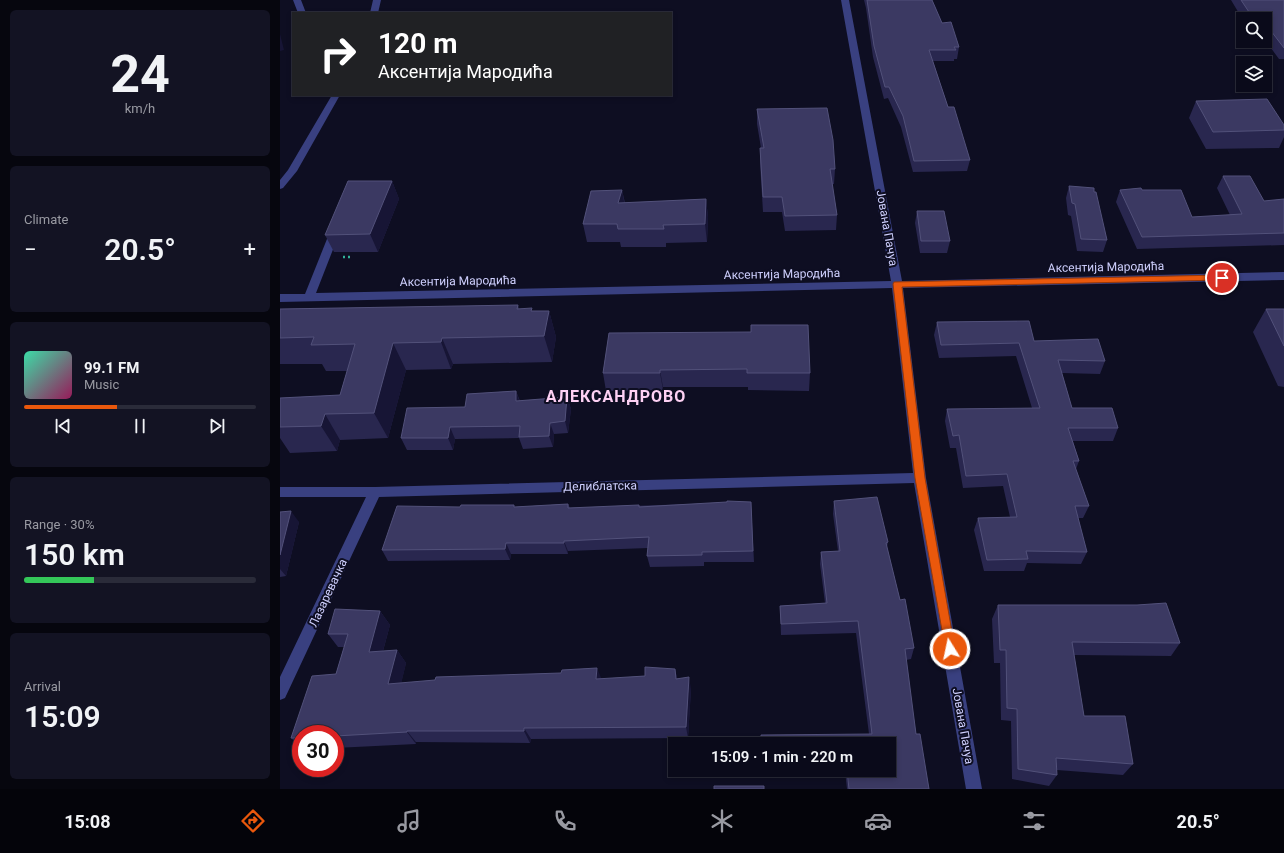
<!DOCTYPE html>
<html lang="en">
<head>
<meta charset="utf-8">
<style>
	:root { --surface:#0a0a1a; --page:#131323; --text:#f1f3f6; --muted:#999aa2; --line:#2a2b39; --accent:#ea580c }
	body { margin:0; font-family:Roboto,sans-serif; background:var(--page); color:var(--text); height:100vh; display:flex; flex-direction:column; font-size:15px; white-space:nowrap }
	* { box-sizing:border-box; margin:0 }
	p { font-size:13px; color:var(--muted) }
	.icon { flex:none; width:22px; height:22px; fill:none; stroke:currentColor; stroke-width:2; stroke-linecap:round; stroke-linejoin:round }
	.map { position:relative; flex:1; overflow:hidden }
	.panel { display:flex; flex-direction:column; gap:10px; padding:10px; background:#06060e; width:280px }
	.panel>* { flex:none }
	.hud { position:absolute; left:12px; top:12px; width:380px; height:84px; border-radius:0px; box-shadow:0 2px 6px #0003,0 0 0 1px var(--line); background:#202124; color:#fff; overflow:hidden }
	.tools { position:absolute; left:956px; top:12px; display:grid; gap:8px }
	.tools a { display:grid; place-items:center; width:36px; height:36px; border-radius:0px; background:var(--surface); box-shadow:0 2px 6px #0003,0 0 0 1px var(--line); font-size:20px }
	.speed { position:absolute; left:12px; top:725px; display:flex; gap:8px; font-size:20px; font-weight:700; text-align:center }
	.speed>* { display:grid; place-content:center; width:52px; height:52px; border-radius:50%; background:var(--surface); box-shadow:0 2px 6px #0003,0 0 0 1px var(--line); line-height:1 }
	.speed .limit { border:6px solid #d22; background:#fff; color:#111 }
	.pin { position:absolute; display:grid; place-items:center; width:34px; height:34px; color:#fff; margin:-17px; border:2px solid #fff; border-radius:50%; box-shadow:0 1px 4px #0007 }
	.me { position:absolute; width:44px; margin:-22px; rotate:350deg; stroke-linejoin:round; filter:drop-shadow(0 0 3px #0008) }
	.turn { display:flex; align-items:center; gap:14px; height:84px; padding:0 20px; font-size:18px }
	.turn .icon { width:52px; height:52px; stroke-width:2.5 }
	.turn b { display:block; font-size:28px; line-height:34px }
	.big { font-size:30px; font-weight:600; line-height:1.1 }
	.panel .tile { flex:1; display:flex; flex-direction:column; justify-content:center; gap:6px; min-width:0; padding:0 14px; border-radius:6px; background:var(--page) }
	.panel .dial { align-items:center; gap:0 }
	.dial b { font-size:52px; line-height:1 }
	.song { display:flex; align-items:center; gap:12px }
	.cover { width:48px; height:48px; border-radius:6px; background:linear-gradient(135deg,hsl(160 70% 55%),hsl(330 70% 35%)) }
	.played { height:4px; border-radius:2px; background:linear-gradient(90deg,var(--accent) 40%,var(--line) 40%) }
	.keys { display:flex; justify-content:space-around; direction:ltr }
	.heat { display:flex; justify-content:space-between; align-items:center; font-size:22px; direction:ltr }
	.charge { height:6px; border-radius:3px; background:linear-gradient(90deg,#34c759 30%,var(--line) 0) }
	.trip { position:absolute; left:388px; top:737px; width:228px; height:40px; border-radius:0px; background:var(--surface); box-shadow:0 2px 6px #0003,0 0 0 1px var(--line); font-weight:600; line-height:40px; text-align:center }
	.tab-bar { display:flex; height:64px; justify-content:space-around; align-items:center; background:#04040a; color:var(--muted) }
	.tab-bar .icon { width:28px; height:28px }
	.tab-bar .current { color:var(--accent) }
	.tab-bar b { font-size:18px; color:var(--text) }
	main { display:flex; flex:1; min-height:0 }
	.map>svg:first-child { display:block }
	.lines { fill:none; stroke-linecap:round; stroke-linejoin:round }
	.path { stroke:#30b198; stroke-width:2.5; stroke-dasharray:2 3; stroke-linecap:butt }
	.minor { fill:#394080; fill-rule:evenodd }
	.wall { fill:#29274f }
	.shaded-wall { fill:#171535 }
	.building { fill:#3b3962; stroke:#52517a }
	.route { fill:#ea580c; stroke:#983908 }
	.labels { text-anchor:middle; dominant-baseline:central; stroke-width:4; stroke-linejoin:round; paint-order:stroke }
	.street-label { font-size:12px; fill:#cfd0fe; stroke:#0e0e22 }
	.district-label { font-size:16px; font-weight:bold; letter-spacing:1px; fill:#fed1f4; stroke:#0e0e22 }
</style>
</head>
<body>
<main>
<section class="panel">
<div class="tile dial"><b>24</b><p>km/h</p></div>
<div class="tile"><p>Climate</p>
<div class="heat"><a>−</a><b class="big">20.5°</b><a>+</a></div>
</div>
<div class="tile">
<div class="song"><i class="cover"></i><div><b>99.1 FM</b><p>Music</p></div></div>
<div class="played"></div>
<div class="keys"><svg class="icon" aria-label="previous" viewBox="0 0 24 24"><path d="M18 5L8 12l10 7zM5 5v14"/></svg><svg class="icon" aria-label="pause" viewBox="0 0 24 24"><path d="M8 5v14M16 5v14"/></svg><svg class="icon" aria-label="next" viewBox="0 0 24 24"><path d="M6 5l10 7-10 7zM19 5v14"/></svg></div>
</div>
<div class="tile"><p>Range · 30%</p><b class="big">150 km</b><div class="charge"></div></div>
<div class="tile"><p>Arrival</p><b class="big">15:09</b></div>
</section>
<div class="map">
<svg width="1004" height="789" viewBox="0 0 1004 789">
	<rect width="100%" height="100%" fill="#0e0e22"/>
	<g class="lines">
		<path class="path" d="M 63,257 L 72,257"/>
		<path class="minor" d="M 13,0 L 21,0 L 26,13 L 18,13 Z
			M 93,0 L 101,0 L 98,13 L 90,13 Z
			M 561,0 L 569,0 L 622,281 L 1004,272 L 1004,280 L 623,288 L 646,478 L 702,789 L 686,789 L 634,483 L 99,497 L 5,698 L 0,700 L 0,677 L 86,497 L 0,497 L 0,487 L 95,487 L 633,473 L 612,288 L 0,302 L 0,294 L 25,294 L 51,229 L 56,226 L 61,229 L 36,293 L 611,281 Z
			M 52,95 L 60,95 L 17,171 L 3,188 L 0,189 L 0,180 L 8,170 Z"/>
	</g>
	<path class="wall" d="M 584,0 L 652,0 L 662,23 L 679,47 L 677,59 L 674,59 L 674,61 L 653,61 L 668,107 L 690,160 L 687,171 L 633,172 L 621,127 L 608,98 L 604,99 L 593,57 L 586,8 Z
		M 951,0 L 1004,0 L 1004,59 L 999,59 L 985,40 L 985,19 L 963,19 L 963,20 Z
		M 916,101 L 1004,125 L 1004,137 L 999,148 L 926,149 L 909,118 Z
		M 477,109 L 555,169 L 554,184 L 552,184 L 557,215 L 556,230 L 505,231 L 502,212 L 483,212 L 480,163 L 480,148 L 481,148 L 477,124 Z
		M 943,176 L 984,201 L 1004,199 L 1004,245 L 857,249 L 836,202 L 840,190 L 862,190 L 912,217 L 950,215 L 937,188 Z
		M 112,181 L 119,199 L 98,252 L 54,252 L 45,235 Z
		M 789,186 L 814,192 L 827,240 L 823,252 L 797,251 L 791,216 L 788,215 L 786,198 Z
		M 342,190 L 345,203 L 426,199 L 428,217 L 427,242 L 386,243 L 386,247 L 341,247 L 340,242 L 307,242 L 303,224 Z
		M 637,211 L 670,241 L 667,253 L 640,253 L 635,223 Z
		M 238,305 L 239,309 L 253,311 L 269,311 L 276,337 L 272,362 L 173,364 L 171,369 L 126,370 L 108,438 L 60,440 L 57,451 L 10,453 L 0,438 L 0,398 L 60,395 L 67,371 L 46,371 L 42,364 L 0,364 L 0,309 Z
		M 986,309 L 1004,309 L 1004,387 L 998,386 L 973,332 Z
		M 657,322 L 754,341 L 825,361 L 820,374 L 782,373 L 792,408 L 838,428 L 833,441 L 793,441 L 799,461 L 796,469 L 809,506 L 803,518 L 798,518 L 807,552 L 801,564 L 747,563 L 744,571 L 704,571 L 694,530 L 698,518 L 730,517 L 723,486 L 683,488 L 676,448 L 670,448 L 665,421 L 667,409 L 752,408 L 736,356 L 659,358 L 654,335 Z
		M 329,333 L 530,373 L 529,391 L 468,390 L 468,387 L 383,387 L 383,390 L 326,391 L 323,373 Z
		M 236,391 L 240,401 L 287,397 L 291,409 L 288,433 L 274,434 L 273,447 L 243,449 L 239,438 L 175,439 L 173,450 L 127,450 L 121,438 L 185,407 Z
		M 554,501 L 608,542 L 607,547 L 620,600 L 634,648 L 631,659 L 626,660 L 636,734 L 649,789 L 567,789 L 565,771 L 483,771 L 483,770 L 609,770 L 589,734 L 576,633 L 501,635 L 500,606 L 545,603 L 540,564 L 541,552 L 558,551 L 553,514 Z
		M 471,502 L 474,562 L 424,562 L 424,566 L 370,567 L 367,556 L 368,548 L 288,551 L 288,554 L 231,554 L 230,560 L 108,561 L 102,550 L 180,507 L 235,507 L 288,504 L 290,508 Z
		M 0,512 L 19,522 L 6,576 L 0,577 Z
		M 718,605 L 900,643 L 891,656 L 794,655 L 804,716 L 853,764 L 843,775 L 777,770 L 777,775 L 769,786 L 732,779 L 731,721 L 721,720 L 720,663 L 714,663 L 712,619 Z
		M 100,611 L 110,625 L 103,651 L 117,650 L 126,663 L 121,683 L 321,679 L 365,676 L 395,669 L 397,678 L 411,689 L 408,738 L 251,739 L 250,743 L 136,742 L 136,744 L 55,748 L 55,734 L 21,734 L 21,747 L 11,738 L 56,674 L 64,647 L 58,647 L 48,634 Z"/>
	<path class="shaded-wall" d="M 0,34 L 4,50 L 0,51 Z
		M 112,181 L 119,199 L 98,252 L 90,234 Z
		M 342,190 L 345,207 L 338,203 Z
		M 426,199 L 428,217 L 427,242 L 425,224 Z
		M 269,311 L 276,337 L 272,362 L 264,336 Z
		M 162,338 L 173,364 L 171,369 L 161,342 Z
		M 113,343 L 126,370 L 108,438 L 94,413 Z
		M 380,370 L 383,387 L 383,390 L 380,373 Z
		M 236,391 L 240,403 L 236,401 Z
		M 287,397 L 291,409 L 288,433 L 285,421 Z
		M 45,414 L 60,440 L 57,451 L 41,426 Z
		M 270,423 L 274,434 L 273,447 L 269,436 Z
		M 170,427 L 175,439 L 173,450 L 168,438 Z
		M 11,511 L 19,522 L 6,576 L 0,569 L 0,555 Z
		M 284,541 L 288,551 L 288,554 L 284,543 Z
		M 226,543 L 231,554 L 230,560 L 225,549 Z
		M 100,611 L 110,625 L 99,665 L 89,652 Z
		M 117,650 L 126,663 L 118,697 L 108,684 Z
		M 317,668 L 322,680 L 316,679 Z
		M 395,669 L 398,681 L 396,679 Z
		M 409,677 L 411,689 L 408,738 L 406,727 Z
		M 244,728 L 251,739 L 250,743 L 244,731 Z
		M 127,731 L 136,742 L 136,744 L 127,732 Z"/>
	<path class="building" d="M 587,0 L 652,0 L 662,23 L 671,22 L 679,47 L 674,47 L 676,50 L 649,50 L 668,107 L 674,107 L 690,160 L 634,161 L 623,116 L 609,87 L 605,87 L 594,46 Z
		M 961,0 L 1004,0 L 1004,48 L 985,23 L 985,19 L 982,19 L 982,18 L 973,18 Z
		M 987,99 L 1004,125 L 1004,130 L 933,132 L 916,101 Z
		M 547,108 L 553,140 L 555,169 L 550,169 L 557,215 L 505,216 L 502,197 L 483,197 L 480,148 L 484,148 L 477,109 Z
		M 943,176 L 970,176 L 984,201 L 1004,199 L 1004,233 L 862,237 L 840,190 L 861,188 L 862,190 L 901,190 L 912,217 L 962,214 Z
		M 68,181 L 112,181 L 90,234 L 45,235 Z
		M 789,186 L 814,188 L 814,192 L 816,192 L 827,240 L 801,239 L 795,204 L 792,203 Z
		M 342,190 L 338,203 L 426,199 L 425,224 L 383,225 L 384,229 L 338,229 L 337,224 L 303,224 L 311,191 Z
		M 637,211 L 664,211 L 670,241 L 641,241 Z
		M 238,305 L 237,309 L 252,308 L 251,311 L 269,311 L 264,336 L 162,338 L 161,342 L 113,343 L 94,413 L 45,414 L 41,426 L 0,427 L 0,398 L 60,395 L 75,344 L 31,345 L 34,337 L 0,338 L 0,309 Z
		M 986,309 L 1004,309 L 1004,346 Z
		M 749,321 L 754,341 L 818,339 L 825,361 L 778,360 L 792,408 L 832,408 L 838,428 L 788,428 L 799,461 L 793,461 L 809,506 L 795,506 L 807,552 L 746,551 L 748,559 L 707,560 L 698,518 L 737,517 L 727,474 L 686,476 L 679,435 L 673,436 L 667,409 L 760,408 L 739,343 L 661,345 L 657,322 Z
		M 471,325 L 528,325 L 530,373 L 467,373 L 467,369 L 380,370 L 380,373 L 323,373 L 329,333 L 471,332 Z
		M 236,391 L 236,401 L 287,397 L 285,421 L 270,423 L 269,436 L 239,437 L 240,426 L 170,427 L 168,438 L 121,438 L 127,408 L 185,407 L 187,394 Z
		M 597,497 L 608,542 L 606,543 L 620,600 L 625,599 L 634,648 L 625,649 L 636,734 L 640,734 L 649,789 L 569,789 L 567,770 L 609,770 L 609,744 L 481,744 L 481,735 L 592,734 L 578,621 L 501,624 L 500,606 L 547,603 L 541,552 L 560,551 L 554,501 Z
		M 447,501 L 471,502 L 473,551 L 422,552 L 422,555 L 367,556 L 369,537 L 284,541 L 284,543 L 226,543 L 225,549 L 102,550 L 117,506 L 180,507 L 181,505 L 234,505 L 234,507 L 288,504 L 288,508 L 359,505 L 359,507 L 447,502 Z
		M 11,511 L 0,555 L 0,512 Z
		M 886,603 L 900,643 L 792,642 L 804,716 L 845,716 L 853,764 L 776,758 L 777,775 L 738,769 L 737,709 L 727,708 L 726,650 L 720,650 L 718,605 L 857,605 Z
		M 55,609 L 100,611 L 89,652 L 117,650 L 108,684 L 155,680 L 156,677 L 281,673 L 282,670 L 317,668 L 316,679 L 365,676 L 365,667 L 395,669 L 396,679 L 409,677 L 406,727 L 244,728 L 244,731 L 127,731 L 127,732 L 55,736 L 55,734 L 21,734 L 21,738 L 11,738 L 32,676 L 56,674 L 68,634 L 48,634 Z
		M 434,786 L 484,786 L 484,789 L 434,789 Z"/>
	<path class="route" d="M 942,275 L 946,278 L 942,280 L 622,287 L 645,478 L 675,649 L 674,653 L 670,654 L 666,653 L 635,478 L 613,284 L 614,282 Z"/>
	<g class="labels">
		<g class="street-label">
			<text transform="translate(607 228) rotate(80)">Јована Пачуа</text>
			<text transform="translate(826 267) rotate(-1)">Аксентија Мародића</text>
			<text transform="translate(502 274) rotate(-1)">Аксентија Мародића</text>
			<text transform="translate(178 281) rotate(-1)">Аксентија Мародића</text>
			<text transform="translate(320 486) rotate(-1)">Делиблатска</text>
			<text transform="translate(48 593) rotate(-65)">Лазаревачка</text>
			<text transform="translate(683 726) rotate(80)">Јована Пачуа</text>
		</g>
		<g class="district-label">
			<text x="336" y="396">АЛЕКСАНДРОВО</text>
		</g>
	</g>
</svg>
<div class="tools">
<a><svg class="icon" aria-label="search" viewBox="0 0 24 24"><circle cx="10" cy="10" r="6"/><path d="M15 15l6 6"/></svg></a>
<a><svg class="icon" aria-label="layers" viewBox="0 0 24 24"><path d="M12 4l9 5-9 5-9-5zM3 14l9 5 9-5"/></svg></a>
</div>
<div class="speed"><div class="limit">30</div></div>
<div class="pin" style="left:942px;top:278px;background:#d93025"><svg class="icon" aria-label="arrive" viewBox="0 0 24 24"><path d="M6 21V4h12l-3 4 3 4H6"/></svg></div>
<svg class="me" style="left:670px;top:649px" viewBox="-20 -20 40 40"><circle r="17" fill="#ea580c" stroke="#fff" stroke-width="3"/><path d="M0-11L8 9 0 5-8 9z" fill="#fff"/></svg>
<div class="trip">15:09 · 1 min · 220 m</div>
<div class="hud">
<div class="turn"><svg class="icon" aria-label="right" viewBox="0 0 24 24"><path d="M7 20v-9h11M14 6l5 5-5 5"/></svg><div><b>120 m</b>Аксентија Мародића</div></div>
</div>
</div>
</main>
<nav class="tab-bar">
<b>15:08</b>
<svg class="icon current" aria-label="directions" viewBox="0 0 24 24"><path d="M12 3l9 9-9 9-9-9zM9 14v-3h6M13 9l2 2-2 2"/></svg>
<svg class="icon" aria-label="music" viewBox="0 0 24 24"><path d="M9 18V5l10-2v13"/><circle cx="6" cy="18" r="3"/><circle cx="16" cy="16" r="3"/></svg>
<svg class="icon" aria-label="phone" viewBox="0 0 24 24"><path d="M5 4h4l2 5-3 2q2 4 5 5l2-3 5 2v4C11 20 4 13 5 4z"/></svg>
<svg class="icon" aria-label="climate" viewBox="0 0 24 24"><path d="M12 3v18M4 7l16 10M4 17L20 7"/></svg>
<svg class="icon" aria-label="car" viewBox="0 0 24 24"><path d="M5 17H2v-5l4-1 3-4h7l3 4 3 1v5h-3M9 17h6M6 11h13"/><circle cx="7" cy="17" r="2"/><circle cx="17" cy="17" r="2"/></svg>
<svg class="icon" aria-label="filters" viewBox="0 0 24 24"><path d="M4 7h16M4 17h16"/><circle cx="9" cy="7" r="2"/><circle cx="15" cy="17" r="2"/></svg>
<b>20.5°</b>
</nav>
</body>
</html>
